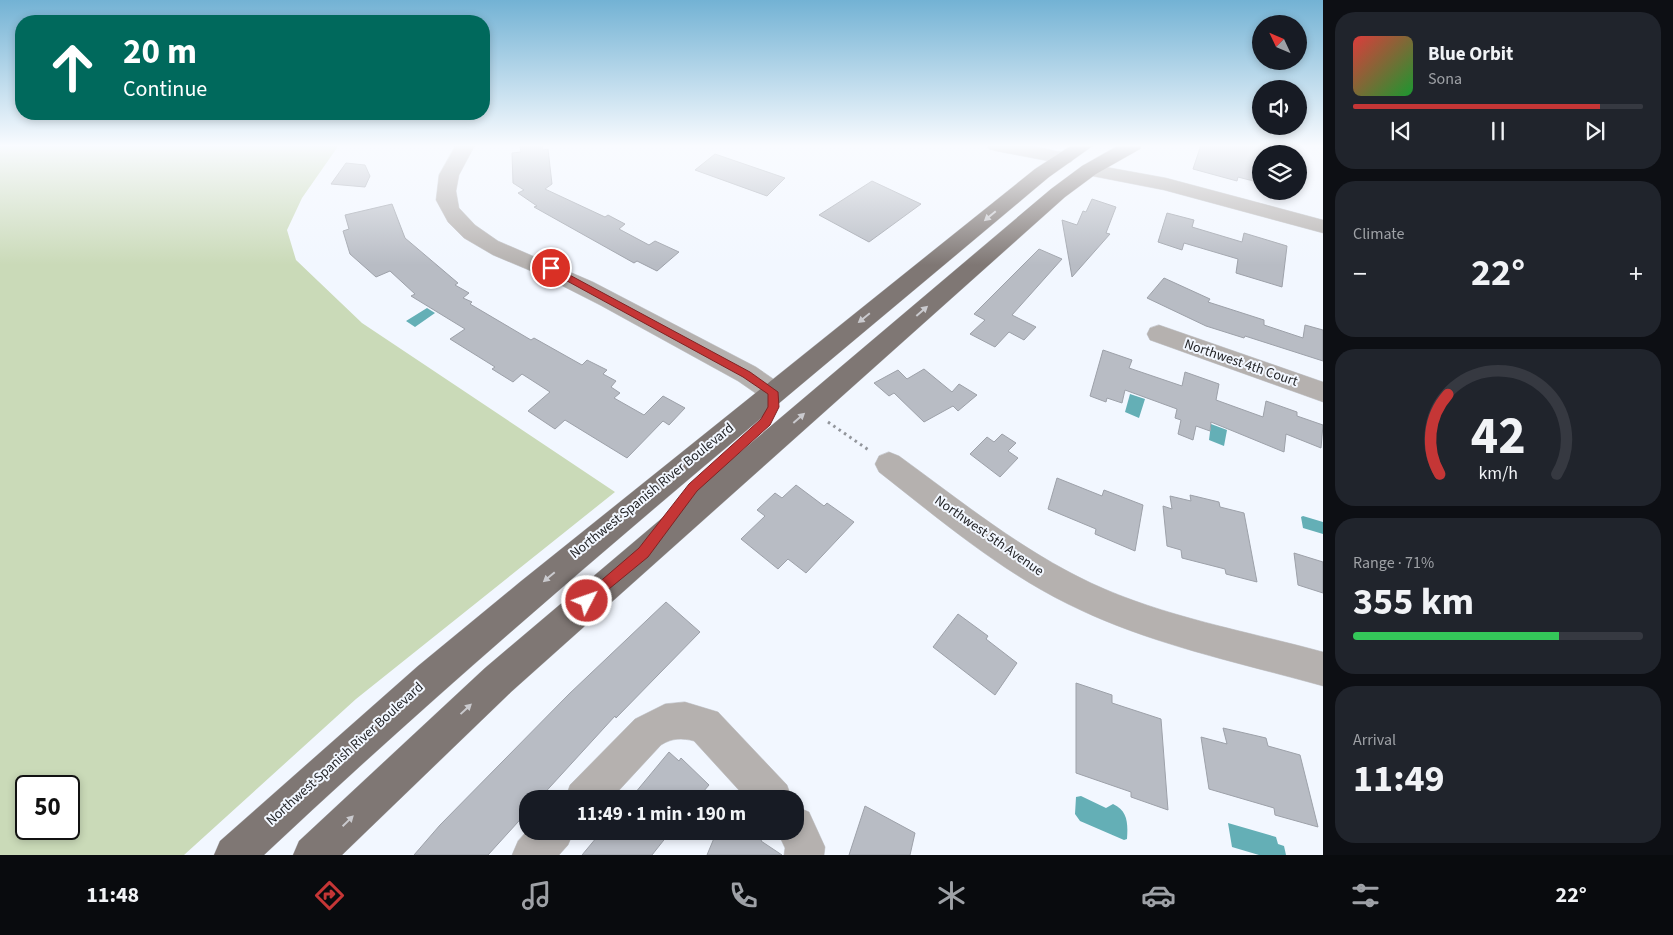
<!DOCTYPE html>
<html lang="en">
<head>
<meta charset="utf-8">
<style>
	:root { --surface:#171b24; --page:#20242c; --text:#f1f3f6; --muted:#9ea1a6; --line:#363941; --accent:#c53636 }
	body { margin:0; font-family:"Source Sans 3",sans-serif; background:var(--page); color:var(--text); height:100vh; display:flex; flex-direction:column; font-size:19px; white-space:nowrap }
	* { box-sizing:border-box; margin:0 }
	p { font-size:16px; color:var(--muted) }
	.icon { flex:none; width:28px; height:28px; fill:none; stroke:currentColor; stroke-width:2; stroke-linecap:round; stroke-linejoin:round }
	.map { position:relative; flex:1; overflow:hidden }
	.side { display:flex; flex-direction:column; gap:12px; padding:12px; background:#0d0f14; width:350px }
	.side>* { flex:none }
	.hud { position:absolute; left:15px; top:15px; width:475px; height:105px; border-radius:20px; box-shadow:0 2px 8px #0003; background:#00695c; color:#fff; overflow:hidden }
	.needle { width:32px; rotate:314deg }
	.buttons { position:absolute; left:1252px; top:15px; display:grid; gap:10px }
	.buttons a { display:grid; place-items:center; width:55px; height:55px; border-radius:50%; background:var(--surface); box-shadow:0 2px 8px #0003; font-size:25px }
	.speed { position:absolute; left:15px; top:775px; display:flex; gap:10px; font-size:25px; font-weight:700; text-align:center }
	.speed>* { display:grid; place-content:center; width:65px; height:65px; border-radius:50%; background:var(--surface); box-shadow:0 2px 8px #0003; line-height:1 }
	.speed .limit { border:2px solid #111; border-radius:8px; background:#fff; color:#111 }
	.pin { position:absolute; display:grid; place-items:center; width:42px; height:42px; color:#fff; margin:-21px; border:2px solid #fff; border-radius:50%; box-shadow:0 1px 5px #0007 }
	.me { position:absolute; width:55px; margin:-28px; rotate:49deg; stroke-linejoin:round; filter:drop-shadow(0 0 4px #0008) }
	.turn { display:flex; align-items:center; gap:18px; height:105px; padding:0 25px; font-size:22px }
	.turn .icon { width:65px; height:65px; stroke-width:2.5 }
	.turn b { display:block; font-size:35px; line-height:42px }
	.big { font-size:38px; font-weight:700; line-height:1.1 }
	.side .widget { flex:1; display:flex; flex-direction:column; justify-content:center; gap:8px; min-width:0; padding:0 18px; border-radius:20px; background:var(--page) }
	.side .dial { align-items:center; gap:0 }
	.dial svg { height:130px; overflow:visible; fill:none; stroke:var(--line); stroke-width:7; stroke-linecap:round; text-anchor:middle }
	.dial text { fill:var(--text); stroke:none }
	.song { display:flex; align-items:center; gap:15px }
	.cover { width:60px; height:60px; border-radius:8px; background:linear-gradient(135deg,hsl(0 70% 55%),hsl(130 70% 35%)) }
	.played { height:5px; border-radius:2px; background:linear-gradient(90deg,var(--accent) 85%,var(--line) 85%) }
	.keys { display:flex; justify-content:space-around; direction:ltr }
	.heat { display:flex; justify-content:space-between; align-items:center; font-size:28px; direction:ltr }
	.charge { height:8px; border-radius:4px; background:linear-gradient(90deg,#34c759 71%,var(--line) 0) }
	.trip { position:absolute; left:519px; top:790px; width:285px; height:50px; border-radius:20px; background:var(--surface); box-shadow:0 2px 8px #0003; font-weight:700; line-height:50px; text-align:center }
	.tabs { display:flex; height:80px; justify-content:space-around; align-items:center; background:#090b0e; color:var(--muted) }
	.tabs .icon { width:35px; height:35px }
	.tabs .selected { color:var(--accent) }
	.tabs b { font-size:22px; color:var(--text) }
	main { display:flex; flex:1; min-height:0 }
	.map>svg:first-child { display:block }
	.green { fill:#cadab8; fill-rule:evenodd }
	.water { fill:#64afb6 }
	.building { fill:#b8bcc4; stroke:#9da1a9 }
	.lines { fill:none; stroke-linecap:round; stroke-linejoin:round }
	.minor-casing { stroke:#cdd1d8; stroke-width:1 }
	.major-casing { stroke:#cdd1d8; stroke-width:1 }
	.path { stroke:#93969c; stroke-width:3; stroke-dasharray:2.5 4; stroke-linecap:butt }
	.minor { fill:#b5b1af; fill-rule:evenodd }
	.major { fill:#7f7774; fill-rule:evenodd }
	.oneway { fill:#cacace }
	.route { fill:#c53636; stroke:#802323 }
	.labels { text-anchor:middle; dominant-baseline:central; stroke-width:4; stroke-linejoin:round; paint-order:stroke }
	.street-label { font-size:14px; fill:#232427; stroke:#f2f7ff }
</style>
</head>
<body>
<main>
<div class="map">
<svg width="1323" height="855" viewBox="0 0 1323 855">
	<rect width="100%" height="100%" fill="#f2f7ff"/>
	<path class="green" d="M 0,145 L 339,145 L 302,198 L 287,230 L 296,260 L 362,323 L 615,492 L 356,699 L 184,855 L 0,855 ZM 26,786 L 69,786 L 69,829 L 26,829 Z"/>
	<path class="water" d="M 427,308 L 435,313 L 415,327 L 406,321 Z
		M 1130,394 L 1145,399 L 1139,418 L 1125,412 Z
		M 1211,424 L 1227,430 L 1224,446 L 1209,440 Z
		M 1303,516 L 1323,522 L 1323,534 L 1303,528 L 1301,517 Z
		M 1081,796 L 1106,808 L 1113,804 C 1128,811 1128,823 1127,839 L 1124,840 L 1080,821 L 1075,814 L 1076,797 Z
		M 1228,823 L 1276,837 L 1278,844 L 1284,846 L 1286,855 L 1259,855 L 1232,847 Z"/>
	<path class="building" d="M 542,145 L 543,150 L 548,149 L 552,184 L 545,189 L 605,217 L 608,215 L 625,224 L 619,229 L 649,245 L 655,241 L 679,252 L 657,271 L 637,261 L 634,263 L 534,207 L 537,206 L 518,193 L 524,190 L 513,183 L 512,153 L 521,152 L 520,147 Z
		M 1201,145 L 1261,145 L 1261,183 L 1238,177 L 1237,181 L 1193,169 Z
		M 715,154 L 785,178 L 767,196 L 695,170 Z
		M 346,163 L 365,165 L 370,176 L 365,187 L 331,184 Z
		M 872,181 L 921,204 L 869,242 L 819,215 Z
		M 1092,199 L 1116,207 L 1106,233 L 1110,234 L 1072,277 L 1062,220 L 1077,225 L 1083,211 L 1086,212 Z
		M 392,204 L 405,238 L 458,283 L 455,285 L 469,293 L 463,298 L 472,302 L 470,304 L 531,340 L 534,338 L 582,365 L 587,360 L 607,370 L 603,374 L 616,381 L 611,387 L 620,393 L 614,398 L 644,415 L 663,396 L 685,408 L 669,425 L 663,421 L 627,458 L 565,420 L 555,429 L 528,411 L 550,392 L 522,374 L 513,382 L 492,369 L 495,367 L 450,339 L 465,329 L 411,296 L 415,294 L 390,271 L 376,277 L 350,254 L 343,231 L 349,229 L 345,215 Z
		M 1167,213 L 1194,220 L 1192,227 L 1242,242 L 1244,233 L 1287,246 L 1282,287 L 1236,273 L 1238,259 L 1184,243 L 1182,250 L 1158,242 Z
		M 1039,249 L 1062,259 L 1012,315 L 1036,327 L 1024,340 L 1009,332 L 995,347 L 970,334 L 985,320 L 974,314 Z
		M 1164,278 L 1210,299 L 1208,302 L 1264,320 L 1264,325 L 1303,338 L 1305,325 L 1323,330 L 1323,361 L 1245,336 L 1244,338 L 1206,326 L 1147,298 Z
		M 1103,350 L 1132,360 L 1129,368 L 1182,386 L 1185,372 L 1219,384 L 1216,400 L 1263,417 L 1266,401 L 1297,412 L 1297,416 L 1323,425 L 1321,448 L 1286,434 L 1284,452 L 1211,422 L 1210,431 L 1196,426 L 1193,440 L 1178,434 L 1181,420 L 1175,418 L 1177,409 L 1125,390 L 1122,403 L 1107,398 L 1106,402 L 1090,396 Z
		M 924,369 L 952,392 L 959,384 L 977,395 L 958,411 L 953,406 L 924,422 L 894,393 L 889,396 L 874,383 L 898,370 L 907,379 Z
		M 1002,434 L 1016,443 L 1008,451 L 1018,458 L 1000,477 L 970,454 L 987,437 L 994,442 Z
		M 1057,478 L 1102,496 L 1104,490 L 1143,505 L 1135,551 L 1095,534 L 1096,529 L 1048,509 Z
		M 796,485 L 824,506 L 827,503 L 854,522 L 806,573 L 788,559 L 778,569 L 741,539 L 765,516 L 757,510 L 775,493 L 782,498 Z
		M 1190,495 L 1219,502 L 1220,507 L 1244,513 L 1257,582 L 1226,574 L 1225,569 L 1182,558 L 1181,550 L 1167,546 L 1163,506 L 1172,509 L 1170,496 L 1191,501 Z
		M 1294,553 L 1323,562 L 1323,593 L 1298,585 Z
		M 666,602 L 700,632 L 616,718 L 615,716 L 539,799 L 528,799 L 528,811 L 488,855 L 414,855 L 440,825 L 569,694 Z
		M 958,614 L 988,636 L 986,639 L 1017,663 L 995,695 L 933,647 Z
		M 1076,683 L 1112,695 L 1112,703 L 1161,719 L 1168,810 L 1131,797 L 1131,792 L 1076,773 Z
		M 1223,728 L 1266,738 L 1268,746 L 1300,755 L 1318,827 L 1275,815 L 1274,808 L 1209,789 L 1201,737 L 1227,744 Z
		M 669,752 L 679,761 L 681,758 L 709,785 L 697,799 L 630,799 Z
		M 865,806 L 915,833 L 910,855 L 849,855 Z
		M 602,831 L 671,831 L 652,855 L 582,855 Z
		M 717,831 L 753,831 L 763,837 L 761,841 L 782,855 L 707,855 Z"/>
	<g class="lines">
		<g class="minor-casing">
			<path id="minor" d="M 456,145 L 475,145 L 459,175 L 456,191 L 459,208 L 475,225 L 498,241 L 593,282 L 756,367 L 782,385 L 786,392 L 782,399 L 773,402 L 764,399 L 738,381 L 600,305 L 543,276 L 493,255 L 464,238 L 448,222 L 436,200 L 439,175 Z
				M 987,145 L 1027,145 L 1071,154 L 1074,158 L 1071,162 L 1064,164 L 996,151 L 989,149 Z
				M 1089,164 L 1166,178 L 1323,220 L 1323,233 L 1164,190 L 1082,174 L 1079,170 L 1082,166 Z
				M 1159,325 L 1323,382 L 1323,402 L 1150,340 L 1147,334 L 1150,328 Z
				M 889,452 L 899,456 C 961,501 1021,550 1091,583 C 1164,617 1246,631 1323,652 L 1323,686 C 1237,662 1148,644 1068,604 C 999,570 939,519 879,472 L 875,464 L 879,456 Z
				M 685,702 L 718,712 L 787,785 L 792,799 L 747,799 L 694,741 C 682,738 672,738 661,745 L 611,799 L 565,799 L 570,785 L 635,719 L 665,704 Z
				M 795,806 L 809,812 L 825,847 L 824,855 L 784,855 L 785,848 L 777,831 L 795,831 Z
				M 528,830 L 528,831 L 574,831 L 568,845 L 559,855 L 512,855 L 518,841 Z"/>
		</g>
		<g class="major-casing">
			<path id="major" d="M 1072,145 L 1094,145 L 1049,177 C 784,400 516,618 264,855 L 214,855 L 220,841 L 418,666 L 520,582 L 1035,169 Z
				M 1119,145 L 1142,145 L 1140,149 L 1096,174 L 1065,197 L 511,692 L 342,855 L 293,855 L 299,841 L 485,668 L 1051,189 L 1082,166 Z"/>
		</g>
		<path class="path" d="M 828,422 L 870,451"/>
		<use href="#minor" class="minor"/>
		<use href="#major" class="major"/>
	</g>
	<defs><path id="oneway-solid" d="M-6-.8H1V-3.2L6.5 0L1 3.2V.8H-6Z" transform="scale(1.25)"/></defs>
	<g class="oneway">
		<use href="#oneway-solid" transform="translate(990 216) rotate(140)"/>
		<use href="#oneway-solid" transform="translate(922 311) rotate(-41)"/>
		<use href="#oneway-solid" transform="translate(864 318) rotate(141)"/>
		<use href="#oneway-solid" transform="translate(799 418) rotate(-41)"/>
		<use href="#oneway-solid" transform="translate(549 577) rotate(140)"/>
		<use href="#oneway-solid" transform="translate(466 709) rotate(-43)"/>
		<use href="#oneway-solid" transform="translate(348 821) rotate(-44)"/>
	</g>
	<linearGradient id="sky" x2="0" y2="1"><stop stop-color="#73b2d4"/><stop offset="0.55" stop-color="#f9fbff"/><stop offset="1" stop-color="#f9fbff" stop-opacity="0"/></linearGradient>
	<rect width="1323" height="265" fill="url(#sky)"/>
	<path class="route" d="M 551,265 L 750,372 L 778,392 L 779,407 L 770,425 L 697,491 L 648,557 L 587,607 L 582,606 L 580,601 L 582,597 L 639,548 L 689,484 L 761,419 L 768,407 L 768,394 L 743,377 L 547,270 L 547,266 Z"/>
	<g class="labels">
		<g class="street-label">
			<text transform="translate(1241 363) rotate(19)">Northwest 4th Court</text>
			<text transform="translate(652 491) rotate(-39)">Northwest Spanish River Boulevard</text>
			<text transform="translate(989 536) rotate(35)">Northwest 5th Avenue</text>
			<text transform="translate(345 754) rotate(-42)">Northwest Spanish River Boulevard</text>
		</g>
	</g>
</svg>
<div class="buttons">
<a><svg class="needle" viewBox="-14 -14 28 28"><path d="M0-13l5 13h-10z" fill="#e53935"/><path d="M0 13l5-13h-10z" fill="#9ea1a6"/></svg></a>
<a><svg class="icon" aria-label="sound" viewBox="0 0 24 24"><path d="M4 9h4l5-4v14l-5-4H4zM17 9q2 3 0 6"/></svg></a>
<a><svg class="icon" aria-label="layers" viewBox="0 0 24 24"><path d="M12 4l9 5-9 5-9-5zM3 14l9 5 9-5"/></svg></a>
</div>
<div class="speed"><div class="limit">50</div></div>
<div class="pin" style="left:551px;top:268px;background:#d93025"><svg class="icon" aria-label="arrive" viewBox="0 0 24 24"><path d="M6 21V4h12l-3 4 3 4H6"/></svg></div>
<svg class="me" style="left:587px;top:601px" viewBox="-20 -20 40 40"><circle r="17" fill="#c53636" stroke="#fff" stroke-width="3"/><path d="M0-11L8 9 0 5-8 9z" fill="#fff"/></svg>
<div class="trip">11:49 · 1 min · 190 m</div>
<div class="hud">
<div class="turn"><svg class="icon" aria-label="ahead" viewBox="0 0 24 24"><path d="M12 20V5M6 11l6-6 6 6"/></svg><div><b>20 m</b>Continue</div></div>
</div>
</div>
<section class="side">
<div class="widget">
<div class="song"><i class="cover"></i><div><b>Blue Orbit</b><p>Sona</p></div></div>
<div class="played"></div>
<div class="keys"><svg class="icon" aria-label="previous" viewBox="0 0 24 24"><path d="M18 5L8 12l10 7zM5 5v14"/></svg><svg class="icon" aria-label="pause" viewBox="0 0 24 24"><path d="M8 5v14M16 5v14"/></svg><svg class="icon" aria-label="next" viewBox="0 0 24 24"><path d="M6 5l10 7-10 7zM19 5v14"/></svg></div>
</div>
<div class="widget"><p>Climate</p>
<div class="heat"><a>−</a><b class="big">22°</b><a>+</a></div>
</div>
<div class="widget dial"><svg viewBox="0 0 100 80">
<path d="M14 69A42 42 0 1 1 86 69"/>
<path d="M14 69A42 42 0 0 1 19 20" stroke="#c53636"/>
<text x="50" y="56" font-size="32" font-weight="700">42</text>
<text x="50" y="72" font-size="11">km/h</text>
</svg></div>
<div class="widget"><p>Range · 71%</p><b class="big">355 km</b><div class="charge"></div></div>
<div class="widget"><p>Arrival</p><b class="big">11:49</b></div>
</section>
</main>
<nav class="tabs">
<b>11:48</b>
<svg class="icon selected" aria-label="directions" viewBox="0 0 24 24"><path d="M12 3l9 9-9 9-9-9zM9 14v-3h6M13 9l2 2-2 2"/></svg>
<svg class="icon" aria-label="music" viewBox="0 0 24 24"><path d="M9 18V5l10-2v13"/><circle cx="6" cy="18" r="3"/><circle cx="16" cy="16" r="3"/></svg>
<svg class="icon" aria-label="phone" viewBox="0 0 24 24"><path d="M5 4h4l2 5-3 2q2 4 5 5l2-3 5 2v4C11 20 4 13 5 4z"/></svg>
<svg class="icon" aria-label="climate" viewBox="0 0 24 24"><path d="M12 3v18M4 7l16 10M4 17L20 7"/></svg>
<svg class="icon" aria-label="car" viewBox="0 0 24 24"><path d="M5 17H2v-5l4-1 3-4h7l3 4 3 1v5h-3M9 17h6M6 11h13"/><circle cx="7" cy="17" r="2"/><circle cx="17" cy="17" r="2"/></svg>
<svg class="icon" aria-label="filters" viewBox="0 0 24 24"><path d="M4 7h16M4 17h16"/><circle cx="9" cy="7" r="2"/><circle cx="15" cy="17" r="2"/></svg>
<b>22°</b>
</nav>
</body>
</html>
